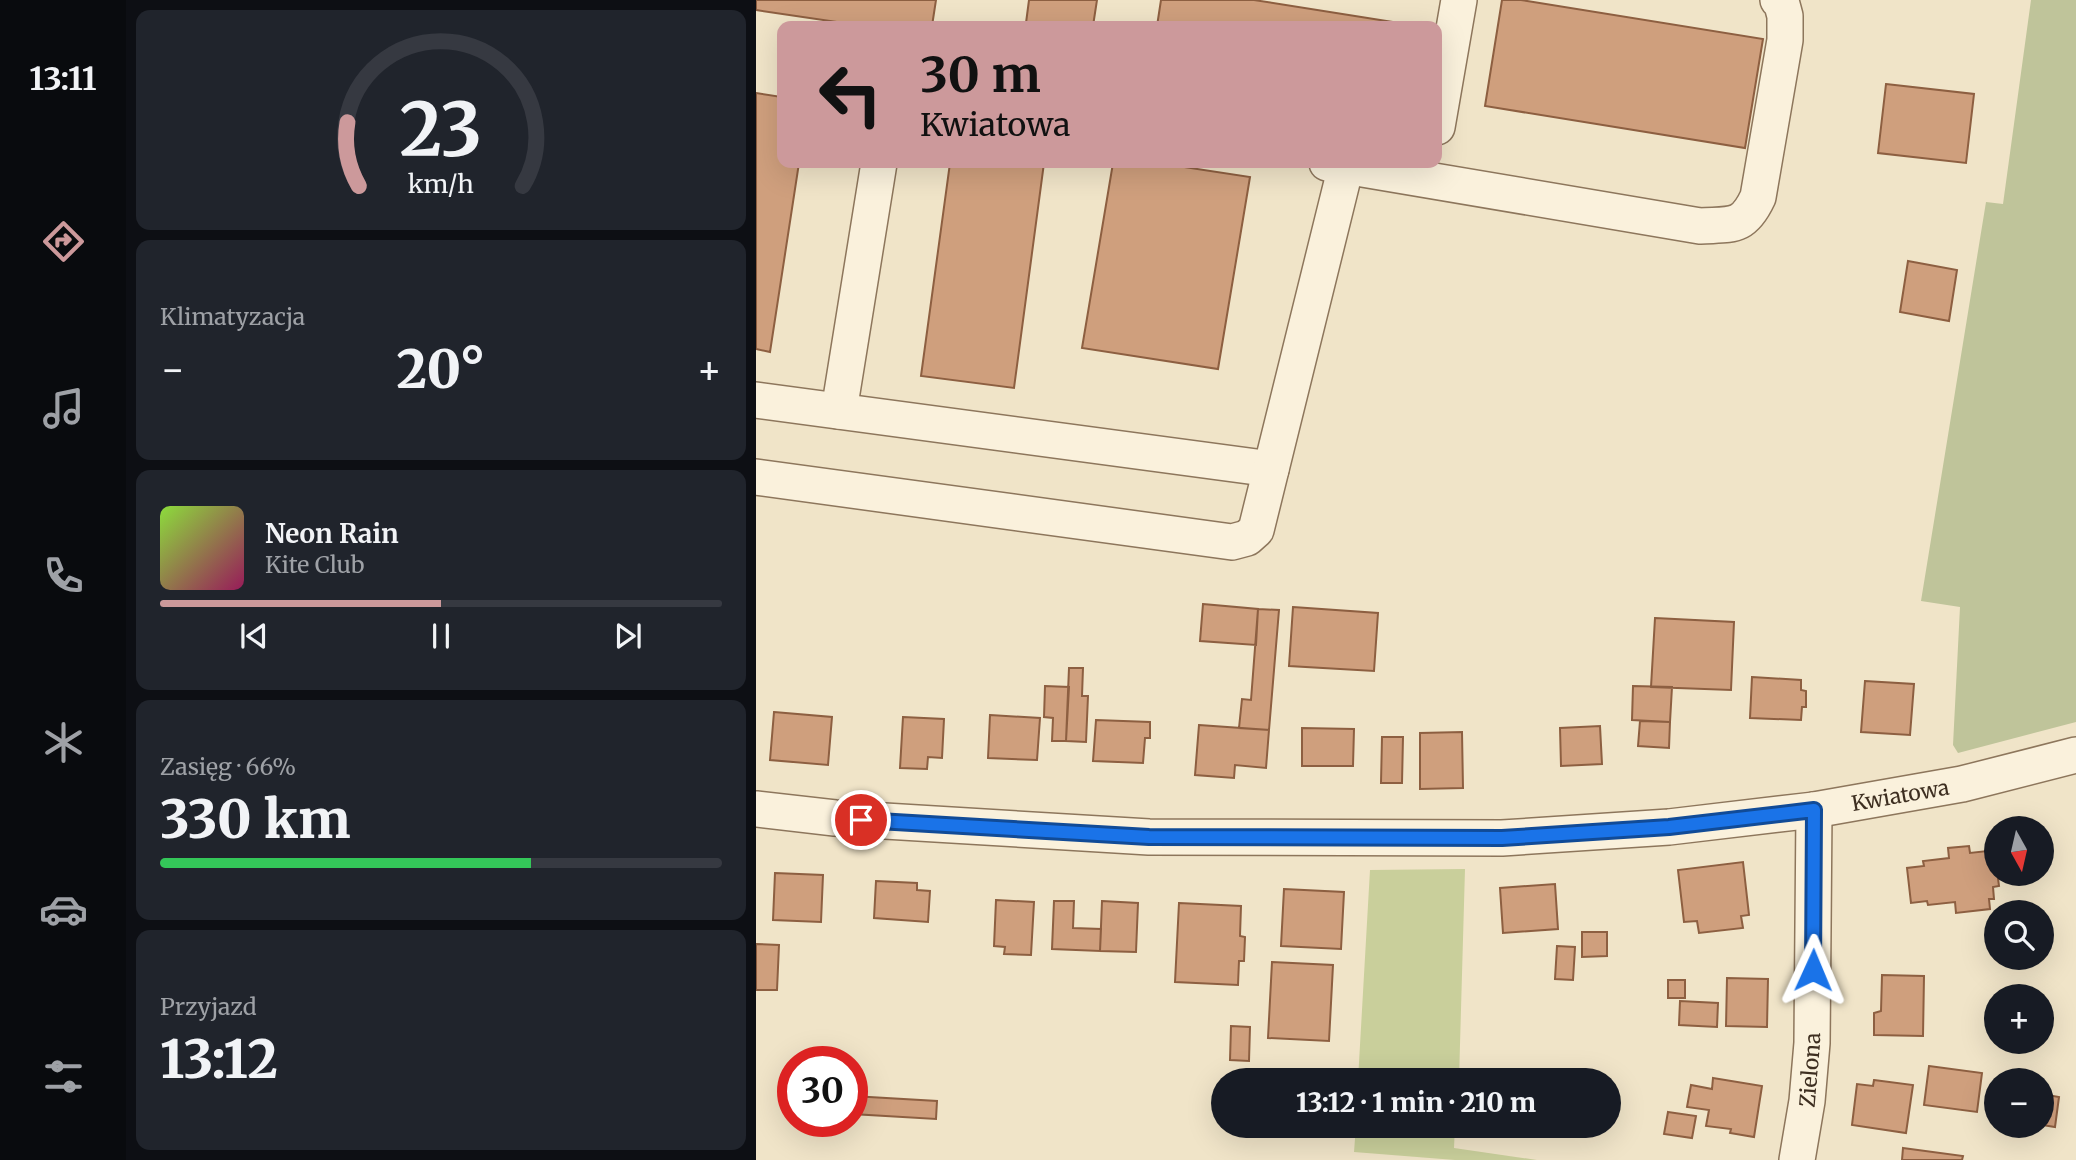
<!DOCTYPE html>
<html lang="pl">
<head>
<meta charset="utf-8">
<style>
	:root { --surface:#171b24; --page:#20242c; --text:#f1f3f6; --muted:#9ea1a6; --line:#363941; --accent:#cc999b }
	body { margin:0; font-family:Merriweather,serif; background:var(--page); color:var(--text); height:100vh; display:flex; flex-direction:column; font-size:26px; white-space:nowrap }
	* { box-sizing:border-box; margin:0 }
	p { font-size:23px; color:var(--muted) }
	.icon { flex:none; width:38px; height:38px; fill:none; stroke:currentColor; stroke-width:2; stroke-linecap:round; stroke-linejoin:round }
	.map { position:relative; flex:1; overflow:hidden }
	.sheet { display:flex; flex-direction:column; gap:10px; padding:10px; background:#0d0f14; width:630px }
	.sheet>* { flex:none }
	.hud { position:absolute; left:21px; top:21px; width:665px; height:147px; border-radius:14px; box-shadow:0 7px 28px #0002; background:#cc999b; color:#111; overflow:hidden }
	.needle { width:46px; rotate:172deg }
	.controls { position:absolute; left:1228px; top:816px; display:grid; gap:14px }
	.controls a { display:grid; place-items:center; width:70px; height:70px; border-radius:50%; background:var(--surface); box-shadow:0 7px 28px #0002; font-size:35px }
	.speed { position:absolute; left:21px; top:1046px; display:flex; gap:14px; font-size:35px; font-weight:700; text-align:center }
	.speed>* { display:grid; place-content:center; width:91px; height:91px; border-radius:50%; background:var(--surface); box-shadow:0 7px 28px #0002; line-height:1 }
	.speed .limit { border:10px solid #d22; background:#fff; color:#111 }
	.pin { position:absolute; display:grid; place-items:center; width:60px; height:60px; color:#fff; margin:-30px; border:4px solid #fff; border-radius:50%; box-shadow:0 2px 7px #0007 }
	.me { position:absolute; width:77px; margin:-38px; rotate:1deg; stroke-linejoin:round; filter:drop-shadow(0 0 5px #0008) }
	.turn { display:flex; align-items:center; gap:24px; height:147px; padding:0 28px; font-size:32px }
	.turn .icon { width:91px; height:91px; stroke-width:2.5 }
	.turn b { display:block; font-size:49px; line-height:60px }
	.big { font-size:52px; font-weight:800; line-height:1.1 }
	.sheet .widget { flex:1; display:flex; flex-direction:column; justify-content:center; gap:10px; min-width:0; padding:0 24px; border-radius:14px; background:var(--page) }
	.sheet .dial { align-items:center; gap:0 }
	.dial svg { height:182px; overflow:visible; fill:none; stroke:var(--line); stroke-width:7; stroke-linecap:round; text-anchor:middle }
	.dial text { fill:var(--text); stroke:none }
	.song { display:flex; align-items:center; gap:21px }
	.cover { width:84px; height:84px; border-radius:10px; background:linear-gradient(135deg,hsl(90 70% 55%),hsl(330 70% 35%)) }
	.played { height:7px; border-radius:4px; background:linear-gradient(90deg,var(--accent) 50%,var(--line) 50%) }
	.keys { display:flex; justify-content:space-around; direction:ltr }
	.heat { display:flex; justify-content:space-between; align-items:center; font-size:38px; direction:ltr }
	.charge { height:10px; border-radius:5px; background:linear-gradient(90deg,#34c759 66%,var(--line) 0) }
	.trip { position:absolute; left:455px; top:1068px; width:410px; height:70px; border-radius:35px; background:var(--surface); box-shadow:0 7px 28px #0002; font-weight:800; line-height:70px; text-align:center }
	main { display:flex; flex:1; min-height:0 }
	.dock { display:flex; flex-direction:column; width:126px; justify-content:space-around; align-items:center; background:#090b0e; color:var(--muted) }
	.dock .icon { width:49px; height:49px }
	.dock .selected { color:var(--accent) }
	.dock b { font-size:32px; color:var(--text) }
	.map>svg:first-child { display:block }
	.green { fill:#c9cf9b }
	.cemetery { fill:#bfc49a }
	.building { fill:#cf9f7d; stroke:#8d5f41; stroke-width:2 }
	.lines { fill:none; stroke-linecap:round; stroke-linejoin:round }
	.minor-casing { stroke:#8d765c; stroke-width:38 }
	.minor { stroke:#faf1dc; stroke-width:35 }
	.route-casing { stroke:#114b97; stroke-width:18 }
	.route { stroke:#1a73e8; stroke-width:12 }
	.labels { text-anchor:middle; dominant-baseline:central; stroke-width:7; stroke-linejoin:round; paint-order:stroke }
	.street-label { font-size:21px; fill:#3d2e20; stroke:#f7eed8 }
</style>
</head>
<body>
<main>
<nav class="dock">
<b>13:11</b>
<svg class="icon selected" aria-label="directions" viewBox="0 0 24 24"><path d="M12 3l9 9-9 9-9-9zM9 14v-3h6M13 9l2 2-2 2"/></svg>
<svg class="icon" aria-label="music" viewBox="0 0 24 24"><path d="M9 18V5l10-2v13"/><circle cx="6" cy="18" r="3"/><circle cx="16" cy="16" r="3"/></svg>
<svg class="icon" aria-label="phone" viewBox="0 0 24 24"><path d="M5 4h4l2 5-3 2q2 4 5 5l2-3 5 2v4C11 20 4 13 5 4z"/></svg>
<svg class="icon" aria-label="climate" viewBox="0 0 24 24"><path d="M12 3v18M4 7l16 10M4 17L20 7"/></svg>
<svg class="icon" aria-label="car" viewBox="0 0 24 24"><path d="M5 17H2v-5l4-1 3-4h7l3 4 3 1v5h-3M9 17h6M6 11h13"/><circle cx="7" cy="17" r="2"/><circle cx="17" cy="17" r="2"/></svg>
<svg class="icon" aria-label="filters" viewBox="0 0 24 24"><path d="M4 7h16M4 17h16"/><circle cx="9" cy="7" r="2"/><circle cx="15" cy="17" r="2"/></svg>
</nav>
<section class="sheet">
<div class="widget dial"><svg viewBox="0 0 100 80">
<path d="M14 69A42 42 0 1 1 86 69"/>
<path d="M14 69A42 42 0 0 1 9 41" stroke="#cc999b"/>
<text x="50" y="56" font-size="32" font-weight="700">23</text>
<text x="50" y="72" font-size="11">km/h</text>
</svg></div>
<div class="widget"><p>Klimatyzacja</p>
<div class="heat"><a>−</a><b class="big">20°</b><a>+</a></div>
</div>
<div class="widget">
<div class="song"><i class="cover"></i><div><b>Neon Rain</b><p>Kite Club</p></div></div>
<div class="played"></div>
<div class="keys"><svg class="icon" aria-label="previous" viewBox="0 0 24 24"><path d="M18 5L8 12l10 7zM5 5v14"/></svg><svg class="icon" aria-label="pause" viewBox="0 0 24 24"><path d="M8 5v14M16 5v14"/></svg><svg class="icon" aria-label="next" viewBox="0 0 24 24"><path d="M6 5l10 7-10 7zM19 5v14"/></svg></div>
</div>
<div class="widget"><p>Zasięg · 66%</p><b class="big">330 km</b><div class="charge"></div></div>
<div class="widget"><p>Przyjazd</p><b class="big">13:12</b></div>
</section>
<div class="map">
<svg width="1320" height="1160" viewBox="0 0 1320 1160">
	<rect width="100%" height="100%" fill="#f0e4c8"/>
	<path class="green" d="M 709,869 L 703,1080 L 602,1080 L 614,870 Z
		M 600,1125 L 699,1125 L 698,1148 L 781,1160 L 699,1160 L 598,1152 Z"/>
	<path class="cemetery" d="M 1275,0 L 1320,0 L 1320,722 L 1202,753 L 1197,745 L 1204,607 L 1165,601 L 1230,202 L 1247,204 Z"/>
	<path class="building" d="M 0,0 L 180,0 L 176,26 L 108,26 L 0,10 Z
		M 273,0 L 341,0 L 337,26 L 294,26 L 270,23 Z
		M 405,0 L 498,0 L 662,26 L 401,26 Z
		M 746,0 L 765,0 L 1007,39 L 989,148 L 729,106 Z
		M 1130,84 L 1218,94 L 1210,163 L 1122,153 Z
		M 0,93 L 26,97 L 26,163 L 43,163 L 14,352 L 0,349 Z
		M 194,163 L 288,163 L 258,388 L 165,376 Z
		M 357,163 L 402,163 L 494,177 L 462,369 L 326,348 Z
		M 1152,261 L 1201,270 L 1193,321 L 1144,312 Z
		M 447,604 L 502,609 L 500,645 L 444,641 Z
		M 537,607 L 622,613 L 618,671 L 533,666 Z
		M 502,609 L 523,610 L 513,730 L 483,728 L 486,699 L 495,700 Z
		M 899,618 L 978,622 L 975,690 L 895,687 Z
		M 313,668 L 327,668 L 326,696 L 332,696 L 330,742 L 310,741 Z
		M 996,677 L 1045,680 L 1045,690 L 1050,691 L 1050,707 L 1046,707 L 1045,720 L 994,718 Z
		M 1109,681 L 1158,684 L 1154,735 L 1105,732 Z
		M 289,686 L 313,687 L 310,741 L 296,741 L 297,718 L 288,717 Z
		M 877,686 L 916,687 L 914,722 L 876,720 Z
		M 18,712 L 76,717 L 72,765 L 14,760 Z
		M 234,715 L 284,718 L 281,760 L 232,758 Z
		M 147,717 L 188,719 L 186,758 L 172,757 L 171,769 L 144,768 Z
		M 340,720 L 394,722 L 394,738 L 389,738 L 387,763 L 337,761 Z
		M 884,721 L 914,722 L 913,748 L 882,746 Z
		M 443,725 L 513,730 L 510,768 L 479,765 L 478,778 L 439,775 Z
		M 844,726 L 846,764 L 805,766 L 804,728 Z
		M 546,728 L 598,729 L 597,766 L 546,766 Z
		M 706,732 L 707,788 L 664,789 L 664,733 Z
		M 626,737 L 647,737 L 646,783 L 625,783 Z
		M 1213,846 L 1214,853 L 1231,851 L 1232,863 L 1240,863 L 1243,886 L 1237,887 L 1238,899 L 1233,899 L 1234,909 L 1200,913 L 1199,902 L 1172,905 L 1171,901 L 1155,903 L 1151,868 L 1168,866 L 1167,861 L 1193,858 L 1192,848 Z
		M 987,862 L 993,915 L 985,916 L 987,928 L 943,933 L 941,921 L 928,922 L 922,870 Z
		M 19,873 L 67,875 L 65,922 L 17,920 Z
		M 120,881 L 161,883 L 161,890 L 174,891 L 172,922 L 118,918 Z
		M 799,884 L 802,929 L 747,933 L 744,888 Z
		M 528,889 L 588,892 L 585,949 L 525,946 Z
		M 240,900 L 278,902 L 275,955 L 248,954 L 249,947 L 238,946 Z
		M 298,901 L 318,901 L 317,928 L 345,929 L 344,951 L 296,949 Z
		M 346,901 L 382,903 L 380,952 L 344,951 Z
		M 423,903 L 485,906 L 484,936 L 489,937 L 488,961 L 483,961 L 482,985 L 419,982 Z
		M 826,932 L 851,932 L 851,956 L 826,957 Z
		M 0,944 L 23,945 L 21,990 L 0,990 Z
		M 801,946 L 819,947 L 817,980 L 799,979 Z
		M 516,962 L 577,965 L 573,1041 L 512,1038 Z
		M 1126,975 L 1168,976 L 1167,1036 L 1118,1035 L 1118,1013 L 1125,1011 Z
		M 971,978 L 1012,979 L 1011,1027 L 970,1026 Z
		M 912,980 L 929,980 L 929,998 L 912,998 Z
		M 924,1001 L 962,1003 L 961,1027 L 923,1025 Z
		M 475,1026 L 494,1027 L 493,1061 L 474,1060 Z
		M 1173,1066 L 1226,1073 L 1221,1112 L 1168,1105 Z
		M 957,1078 L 1006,1086 L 998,1137 L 974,1133 L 975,1129 L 950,1126 L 953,1110 L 931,1107 L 935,1085 L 956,1089 Z
		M 1118,1080 L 1157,1085 L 1150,1133 L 1096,1125 L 1101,1084 L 1117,1086 Z
		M 1286,1094 L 1303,1097 L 1299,1127 L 1286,1125 Z
		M 96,1096 L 181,1101 L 180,1119 L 96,1114 Z
		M 912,1112 L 940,1116 L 936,1138 L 908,1134 Z
		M 1147,1148 L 1207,1156 L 1206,1160 L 1146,1160 Z"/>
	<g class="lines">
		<g class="minor-casing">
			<g id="minor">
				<path d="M 681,127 L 703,0"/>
				<path d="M 571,163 L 944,226 C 976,224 987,229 1002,197 L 1029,40 L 1029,16 L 1025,1 L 1022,0"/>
				<path d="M 0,400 L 515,469"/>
				<path d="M 83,411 L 123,163"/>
				<path d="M 0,477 L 476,542 L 491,538 L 500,530 L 590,166"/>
				<path id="s1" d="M 0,809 L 79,818 L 393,837 L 746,838 L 913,827 L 1058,810 L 1206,784 L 1320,755"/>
				<path id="s2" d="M 1041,1160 L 1051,1101 L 1056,1043 L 1058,810"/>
			</g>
		</g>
		<use href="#minor" class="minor"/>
	</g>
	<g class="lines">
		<g class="route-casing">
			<path id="route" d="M 105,820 L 393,837 L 746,838 L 913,827 L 1058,810 L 1057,970"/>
		</g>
		<use href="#route" class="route"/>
	</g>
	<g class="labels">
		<g class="street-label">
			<text stroke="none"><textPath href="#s1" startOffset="1148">Kwiatowa</textPath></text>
			<text stroke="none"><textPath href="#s2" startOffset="91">Zielona</textPath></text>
		</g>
	</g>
</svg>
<div class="controls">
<a><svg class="needle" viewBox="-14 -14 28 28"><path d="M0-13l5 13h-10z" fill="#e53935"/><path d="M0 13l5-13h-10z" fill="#9ea1a6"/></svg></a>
<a><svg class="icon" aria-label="search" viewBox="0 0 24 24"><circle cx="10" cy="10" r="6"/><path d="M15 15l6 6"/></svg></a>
<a>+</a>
<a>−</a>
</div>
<div class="speed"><div class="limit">30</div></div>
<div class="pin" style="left:105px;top:820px;background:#d93025"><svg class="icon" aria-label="arrive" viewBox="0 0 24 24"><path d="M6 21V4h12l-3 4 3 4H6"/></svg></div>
<svg class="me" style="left:1057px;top:970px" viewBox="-20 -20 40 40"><path d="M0-17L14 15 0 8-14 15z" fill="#1a73e8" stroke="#fff" stroke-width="4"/></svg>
<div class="trip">13:12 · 1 min · 210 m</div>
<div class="hud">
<div class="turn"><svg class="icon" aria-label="left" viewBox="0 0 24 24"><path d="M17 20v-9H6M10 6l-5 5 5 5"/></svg><div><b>30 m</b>Kwiatowa</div></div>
</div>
</div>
</main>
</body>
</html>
